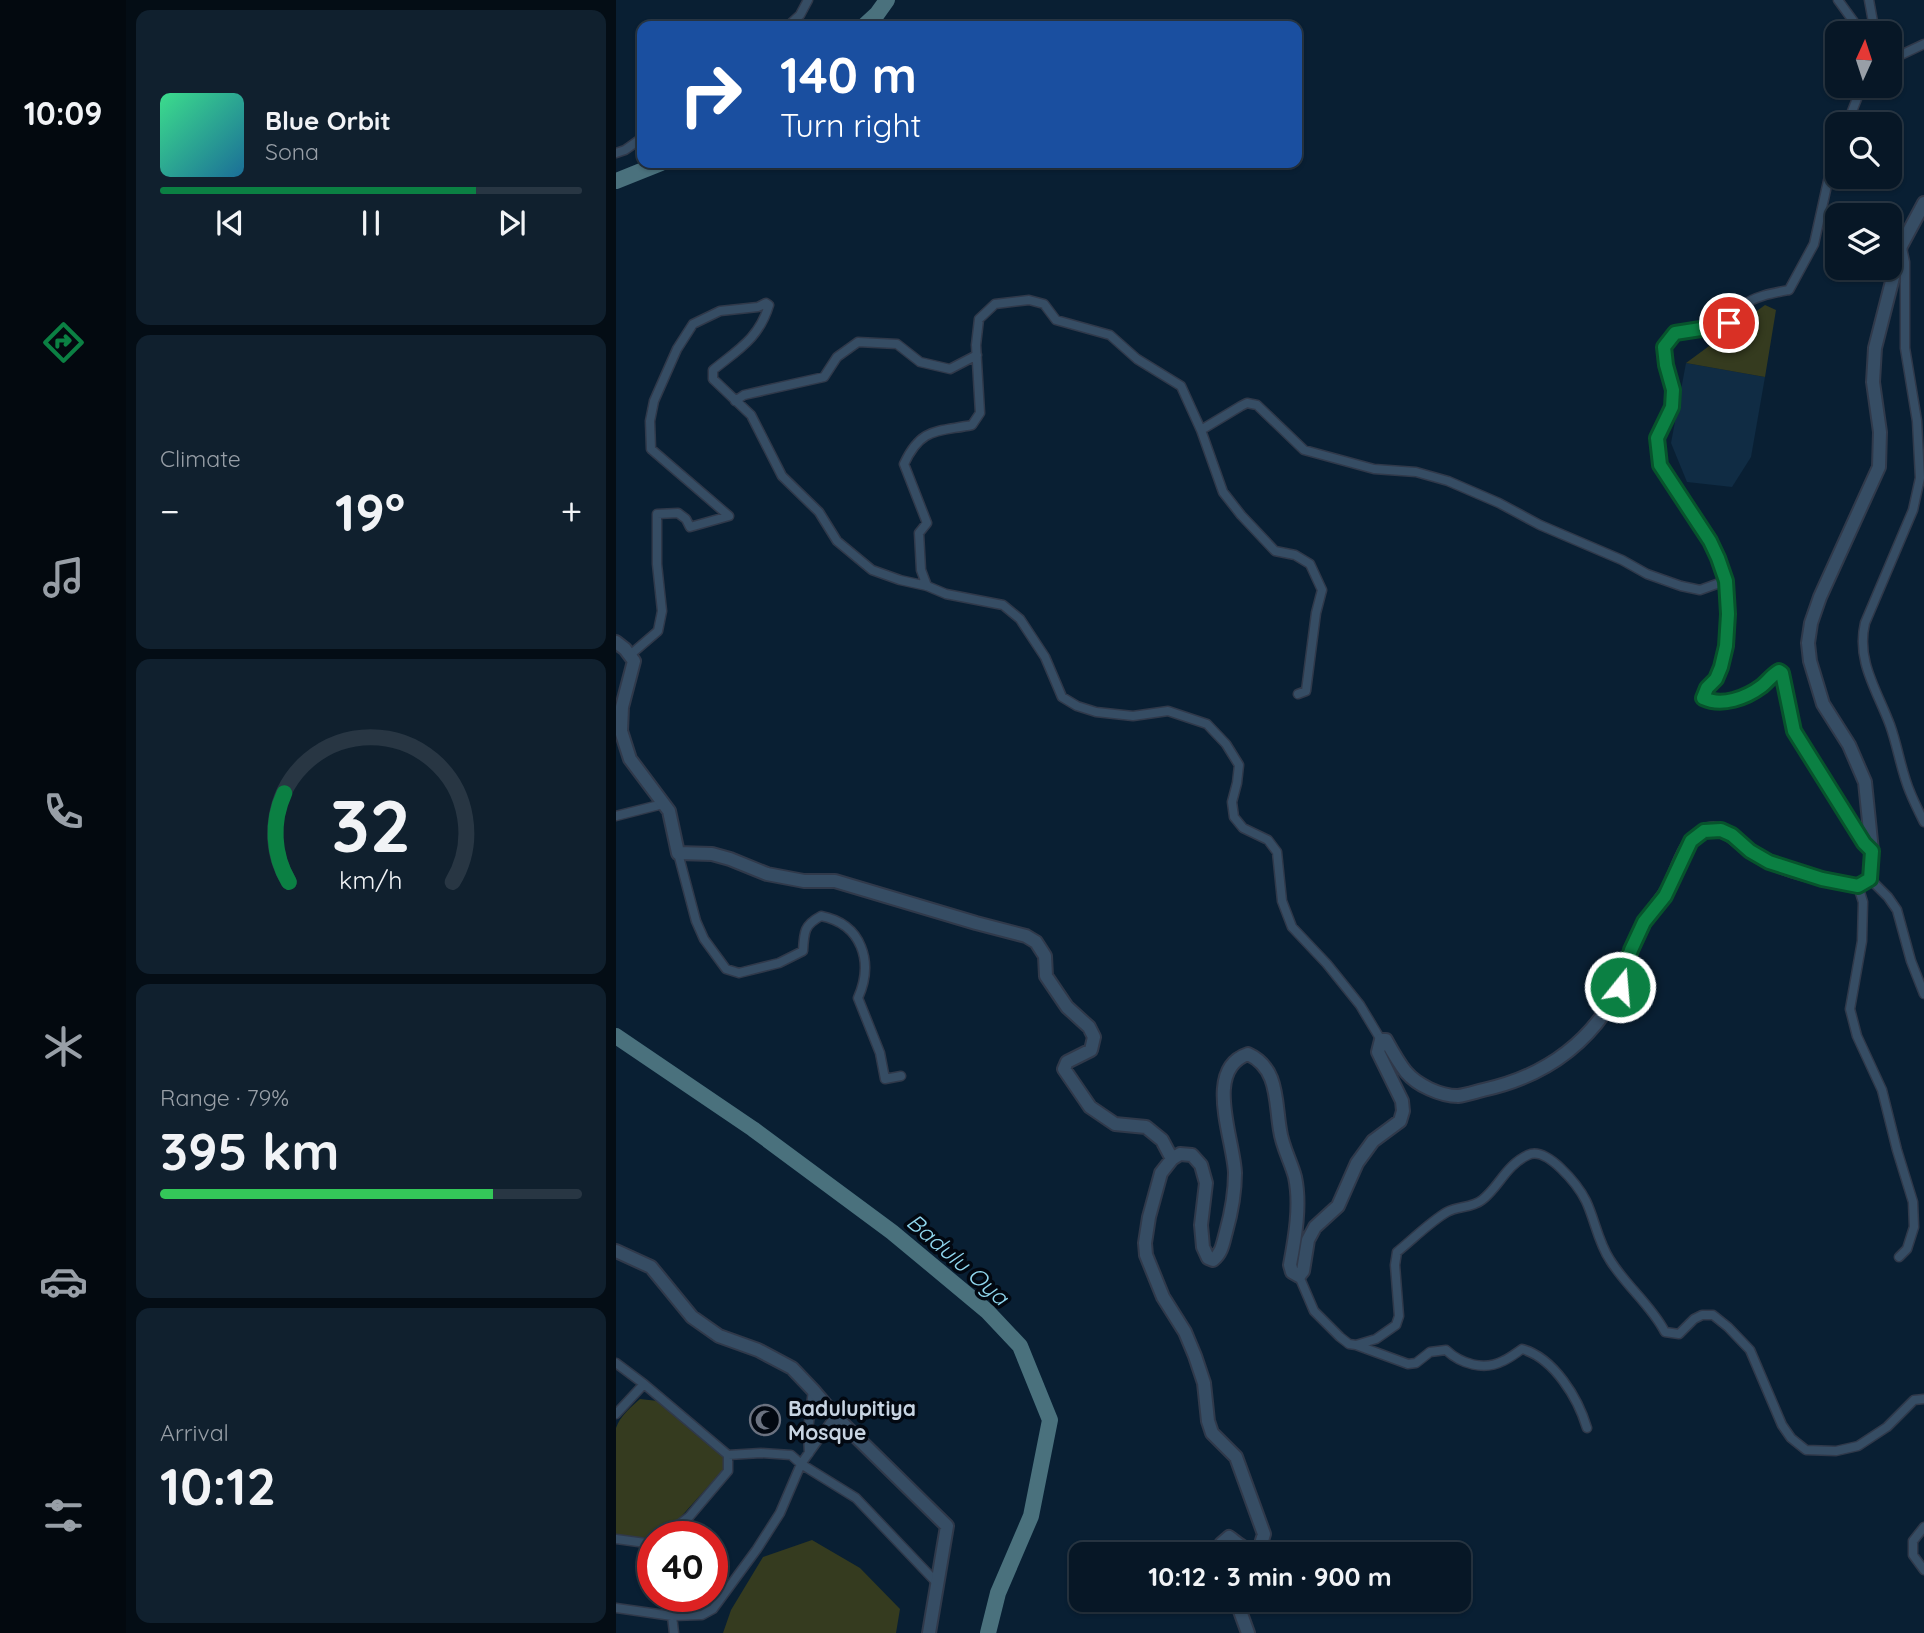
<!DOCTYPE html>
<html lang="en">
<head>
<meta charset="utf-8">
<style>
	:root { --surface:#071726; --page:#10202e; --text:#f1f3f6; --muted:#989fa7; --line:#283643; --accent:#0b8043 }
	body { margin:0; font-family:Quicksand,sans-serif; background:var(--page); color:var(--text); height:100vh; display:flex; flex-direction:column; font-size:26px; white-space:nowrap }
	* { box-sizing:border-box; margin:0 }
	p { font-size:23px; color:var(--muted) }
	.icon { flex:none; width:38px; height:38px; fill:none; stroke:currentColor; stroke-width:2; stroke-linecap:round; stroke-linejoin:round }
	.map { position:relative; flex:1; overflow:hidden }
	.details { display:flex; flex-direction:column; gap:10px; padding:10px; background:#040d15; width:490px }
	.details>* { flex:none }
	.hud { position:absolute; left:21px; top:21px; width:665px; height:147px; border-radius:14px; box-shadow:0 2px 5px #0004,0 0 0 2px var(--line); background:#1a4fa0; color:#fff; overflow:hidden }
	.needle { width:46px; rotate:3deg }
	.tools { position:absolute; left:1209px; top:21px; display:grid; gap:14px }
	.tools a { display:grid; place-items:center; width:77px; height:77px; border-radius:14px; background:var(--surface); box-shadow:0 2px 5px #0004,0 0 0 2px var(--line); font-size:35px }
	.speed { position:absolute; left:21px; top:1521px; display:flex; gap:14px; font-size:35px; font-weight:700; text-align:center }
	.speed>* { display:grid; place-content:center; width:91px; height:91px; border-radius:50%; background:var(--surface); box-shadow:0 2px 5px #0004,0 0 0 2px var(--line); line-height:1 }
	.speed .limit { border:10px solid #d22; background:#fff; color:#111 }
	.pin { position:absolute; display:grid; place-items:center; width:60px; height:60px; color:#fff; margin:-30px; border:4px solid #fff; border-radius:50%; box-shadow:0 2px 7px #0007 }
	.me { position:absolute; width:77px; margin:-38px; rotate:17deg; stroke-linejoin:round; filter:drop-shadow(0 0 5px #0008) }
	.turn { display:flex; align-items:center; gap:24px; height:147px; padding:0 28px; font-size:32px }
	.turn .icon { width:91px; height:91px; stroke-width:2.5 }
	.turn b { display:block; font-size:49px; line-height:60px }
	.big { font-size:52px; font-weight:700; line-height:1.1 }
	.details .widget { flex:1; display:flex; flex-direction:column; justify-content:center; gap:10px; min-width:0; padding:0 24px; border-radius:14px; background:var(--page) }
	.details .dial { align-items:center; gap:0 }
	.dial svg { height:182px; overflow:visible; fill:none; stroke:var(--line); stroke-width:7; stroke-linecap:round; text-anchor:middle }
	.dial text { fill:var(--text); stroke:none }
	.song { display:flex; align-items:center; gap:21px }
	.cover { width:84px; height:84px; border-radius:10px; background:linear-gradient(135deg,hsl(150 70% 55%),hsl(200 70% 35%)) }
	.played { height:7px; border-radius:4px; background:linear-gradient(90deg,var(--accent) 75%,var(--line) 75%) }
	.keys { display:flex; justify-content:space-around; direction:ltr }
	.heat { display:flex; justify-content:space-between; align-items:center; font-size:38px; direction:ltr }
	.charge { height:10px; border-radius:5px; background:linear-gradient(90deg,#34c759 79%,var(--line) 0) }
	.trip { position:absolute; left:453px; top:1542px; width:402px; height:70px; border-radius:14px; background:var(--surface); box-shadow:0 2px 5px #0004,0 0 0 2px var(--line); font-weight:700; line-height:70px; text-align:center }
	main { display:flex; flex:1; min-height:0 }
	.tab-bar { display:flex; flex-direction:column; width:126px; justify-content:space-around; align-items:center; background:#03090f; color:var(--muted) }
	.tab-bar .icon { width:49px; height:49px }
	.tab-bar .on { color:var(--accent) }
	.tab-bar b { font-size:32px; color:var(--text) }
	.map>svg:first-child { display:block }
	.built { fill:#102c44 }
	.green { fill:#353b1f }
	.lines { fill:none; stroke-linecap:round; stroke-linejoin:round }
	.river { stroke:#4a717d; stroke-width:16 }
	.street-casing { stroke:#30394a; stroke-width:11 }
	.secondary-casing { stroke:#30394a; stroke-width:16 }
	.street { stroke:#364d64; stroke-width:8 }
	.secondary { stroke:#364d64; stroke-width:12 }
	.route-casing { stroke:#07532c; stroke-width:18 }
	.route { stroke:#0b8043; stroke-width:12 }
	.labels { text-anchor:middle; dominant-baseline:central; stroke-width:7; stroke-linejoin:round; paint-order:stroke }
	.poi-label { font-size:21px; font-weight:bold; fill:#c7d4e2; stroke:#020811; text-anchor:start }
	.water-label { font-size:23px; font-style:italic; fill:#90d7ee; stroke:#020811 }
</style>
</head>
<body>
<main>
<nav class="tab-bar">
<b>10:09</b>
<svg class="icon on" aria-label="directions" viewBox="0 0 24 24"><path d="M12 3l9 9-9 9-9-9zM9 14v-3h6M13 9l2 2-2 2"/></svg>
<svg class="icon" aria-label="music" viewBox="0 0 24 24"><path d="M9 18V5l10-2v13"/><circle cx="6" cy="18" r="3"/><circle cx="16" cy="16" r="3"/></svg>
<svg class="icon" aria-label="phone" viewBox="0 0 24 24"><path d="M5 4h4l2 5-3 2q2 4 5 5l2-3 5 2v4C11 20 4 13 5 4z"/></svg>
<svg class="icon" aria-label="climate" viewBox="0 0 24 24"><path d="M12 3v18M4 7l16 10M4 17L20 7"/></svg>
<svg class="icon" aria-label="car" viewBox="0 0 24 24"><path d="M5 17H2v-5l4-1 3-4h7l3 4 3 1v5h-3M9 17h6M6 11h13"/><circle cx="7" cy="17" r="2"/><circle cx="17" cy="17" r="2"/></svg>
<svg class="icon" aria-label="filters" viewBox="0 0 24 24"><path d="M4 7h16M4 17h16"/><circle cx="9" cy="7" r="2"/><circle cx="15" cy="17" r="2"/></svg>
</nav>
<section class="details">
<div class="widget">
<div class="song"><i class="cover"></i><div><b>Blue Orbit</b><p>Sona</p></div></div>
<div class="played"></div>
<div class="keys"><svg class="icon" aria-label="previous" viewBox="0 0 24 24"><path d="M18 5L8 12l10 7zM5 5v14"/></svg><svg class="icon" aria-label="pause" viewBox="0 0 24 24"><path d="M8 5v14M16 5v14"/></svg><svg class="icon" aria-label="next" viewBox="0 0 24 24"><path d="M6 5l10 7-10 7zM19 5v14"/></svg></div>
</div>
<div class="widget"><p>Climate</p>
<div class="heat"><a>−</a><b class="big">19°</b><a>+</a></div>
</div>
<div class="widget dial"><svg viewBox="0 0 100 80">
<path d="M14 69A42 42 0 1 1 86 69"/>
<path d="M14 69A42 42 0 0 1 12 30" stroke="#0b8043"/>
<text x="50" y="56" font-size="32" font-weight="700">32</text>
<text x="50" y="72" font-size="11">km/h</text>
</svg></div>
<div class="widget"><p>Range · 79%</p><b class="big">395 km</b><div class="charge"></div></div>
<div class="widget"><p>Arrival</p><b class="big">10:12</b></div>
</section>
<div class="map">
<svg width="1308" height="1633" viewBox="0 0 1308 1633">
	<rect width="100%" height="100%" fill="#091f33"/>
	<path class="built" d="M 1070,363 L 1149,377 L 1135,457 L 1116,487 L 1071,482 L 1055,443 Z"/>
	<path class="green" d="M 1149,305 L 1160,310 L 1149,377 L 1070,363 Z
		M 24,1399 L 42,1401 L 109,1458 L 107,1470 L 62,1520 L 36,1538 L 0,1536 L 0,1428 C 4,1416 15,1407 24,1399 Z
		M 196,1540 L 244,1568 L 284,1609 L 280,1633 L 107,1633 L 115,1610 L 147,1557 Z"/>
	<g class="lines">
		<path class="river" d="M 248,26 L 261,14 L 271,0
			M 0,181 L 45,163
			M 0,1036 L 137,1129 L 276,1232 L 371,1311 L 404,1346 L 434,1420 L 415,1516 L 382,1593 L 372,1633"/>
		<g class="street-casing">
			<path id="street" d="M 1222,0 L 1246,33
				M 1253,0 L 1259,33
				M 172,26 L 184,15 L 192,0
				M 1274,60 L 1308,44
				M 1231,124 L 1246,86
				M 1222,150 L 1214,172 L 1198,244 L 1173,290 C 1157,293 1139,296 1126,306 C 1121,310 1118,319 1112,323 C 1102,330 1072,331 1059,333 L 1048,347 L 1050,365 L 1057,390 L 1056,406 L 1041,438 L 1044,465 L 1094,541 L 1103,558 L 1109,581 L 1112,614 L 1110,646 L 1106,667 L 1100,679 L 1091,688 L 1087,698 C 1106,708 1130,698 1146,686 C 1152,681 1156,675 1163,671 L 1166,673 L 1178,731 L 1248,843 L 1255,850
				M 0,153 L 9,150 L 26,138
				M 1286,248 L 1289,262 L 1289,348 L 1301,421 L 1304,478 L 1297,510 L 1249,623 C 1240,661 1261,690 1274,725 C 1282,747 1285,771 1294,792 C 1298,802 1303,812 1308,822
				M 119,401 L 128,395 L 208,377 L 221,357 L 242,342 L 281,344 L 304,362 L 334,369 L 361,355
				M 585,430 L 625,406 L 631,403 L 641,405 L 688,450 L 758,469 L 800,472 L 832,481 L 883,503 L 924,525 L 1006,560 L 1031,574 L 1065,586 L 1084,590 L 1109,581
				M 311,586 L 305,570 L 303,533 L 311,523 L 288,464 C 305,427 321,432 356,425 L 364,413 L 360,345 L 363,319 L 379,304 L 413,300 L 428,304 L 440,320 L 494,335 L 521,359 L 565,386 L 585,430 L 607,492 L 625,515 L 659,551 L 679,555 L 694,564 L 706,590 L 700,613 L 690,691 L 682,694
				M 14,655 L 42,631 L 46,611 L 41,564 L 41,514 L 62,513 L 70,519 L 74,527 L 113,516 L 35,449 L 34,421 L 38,401 L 61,349 L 77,324 L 104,311 L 142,307 L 150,303 L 153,305 C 143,338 123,349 97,370 L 97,379 L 135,415 L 166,476 L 203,512 L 221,541 L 256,570 L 284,580 L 311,586 L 330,594 L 387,605 L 404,619 L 429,657 L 446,697 L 461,706 L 480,712 L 517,716 L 552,711 L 591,724 L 610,744 L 623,765 L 621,783 L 616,802 L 618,817 L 627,828 L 652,840 L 661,852 L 666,901 L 676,927 L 711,964 L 744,1005 L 765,1040
				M 0,816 L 47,804
				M 62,853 L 80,921 L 88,939 L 110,969 L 123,973 L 163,963 L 187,951 C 188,932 188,925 205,916 C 246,924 258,962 242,998 L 264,1053 L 269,1079 L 285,1076
				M 1254,879 L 1272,897 L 1281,910 L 1295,961 L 1308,994
				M 1242,886 L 1247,902 L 1246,941 L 1234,1009 L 1241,1036 L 1266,1090 L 1281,1150 L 1297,1202 L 1298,1227 L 1291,1249 L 1283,1257
				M 683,1276 L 698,1311 L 724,1337 L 733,1344 L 740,1345 L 760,1339 L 780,1325 L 783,1316 L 779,1265 L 781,1252 C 796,1240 815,1221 831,1212 C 842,1206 856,1208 866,1200 C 883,1187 890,1165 912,1155 C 931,1146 962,1185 970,1201 C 979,1220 982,1242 994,1260 C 1010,1286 1035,1305 1049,1332 L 1063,1334 L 1078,1319 L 1086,1315 L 1097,1315 L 1112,1327 L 1134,1350 L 1166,1425 L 1175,1438 L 1190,1450 L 1220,1451 L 1242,1446 L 1271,1427 L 1298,1400 L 1308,1399
				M 740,1345 L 792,1364 L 800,1363 L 814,1352 L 830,1350 C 845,1364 868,1371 887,1361 C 894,1358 900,1353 906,1349 C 938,1358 962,1398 971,1428
				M 0,1363 L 28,1384 L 112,1455 L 112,1471 L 73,1517 L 48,1536
				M 0,1414 L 28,1384
				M 193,1453 L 192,1430 L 197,1390
				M 112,1455 L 145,1453 L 175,1455 L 185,1464 L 240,1498 L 321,1583
				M 1308,1527 L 1297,1541 L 1297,1555 L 1308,1570
				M 0,1539 L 37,1544
				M 0,1608 L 56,1616 L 86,1615 L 97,1609 L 141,1549 L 164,1513 L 185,1464 L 219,1416
				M 56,1616 L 58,1633"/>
		</g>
		<g class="secondary-casing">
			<path id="secondary" d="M 0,642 L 9,649 L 18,661 L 6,707 L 5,731 L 14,759 L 53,811 L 62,853 L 96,854 L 114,859 L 151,874 L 188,881 L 219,881 L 360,923 L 410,936 L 420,942 L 429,956 L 430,976 L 451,1007 L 473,1027 L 478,1037 L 475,1050 L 451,1062 L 448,1069 L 474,1107 L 499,1124 L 530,1127 L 546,1140 L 556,1159
				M 0,1251 L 35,1267 L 76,1317 L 103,1336 L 142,1350 L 176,1368 L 197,1390 L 219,1416 L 331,1526 L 313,1633
				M 607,1554 L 605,1544 L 613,1537 C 623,1544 632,1555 644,1547 L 648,1534 L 620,1457 L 596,1433 L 592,1421 L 588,1383 L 579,1356 L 569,1332 L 547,1297 L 530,1255 L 529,1243 L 533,1217 L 545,1173 L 556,1159 L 564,1154 L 576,1155 L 585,1165 L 590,1183 L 585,1225 L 587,1247 L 592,1258 L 597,1260 C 606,1253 607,1243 610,1232 C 615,1214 619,1191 619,1173 C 618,1140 587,1069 632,1054 C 663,1068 659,1102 664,1130 C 666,1146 675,1162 679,1177 C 685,1205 679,1238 674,1265 L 676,1272 L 683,1276 L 687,1271 L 692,1240 L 699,1227 L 722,1206 L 741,1163 L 757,1141 L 784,1121 L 787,1111 L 786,1101 L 762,1052 L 765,1040 L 770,1040 C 776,1051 782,1062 790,1072 C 801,1085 824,1096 842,1096 C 850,1095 859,1092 867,1090 C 927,1077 974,1044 1003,989 C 1008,978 1010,965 1014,953 C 1017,944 1022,934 1027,925 C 1035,910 1047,900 1054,885 C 1062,868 1069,841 1086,832 C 1108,821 1121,843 1137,853 C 1168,872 1207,879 1242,886 L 1254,879 L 1256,851 L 1249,782 L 1233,745 L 1207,704 L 1194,661 L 1192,643 L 1195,623 L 1204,597 L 1263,467 L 1264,432 L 1257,382 L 1259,348 L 1285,246 L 1308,203
				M 620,1600 L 632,1633"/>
		</g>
		<use href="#street" class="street"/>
		<use href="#secondary" class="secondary"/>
	</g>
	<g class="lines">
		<g class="route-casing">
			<path id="route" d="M 1004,987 L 1015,950 L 1028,922 L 1049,896 L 1075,841 L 1088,831 L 1105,830 L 1116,835 L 1134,851 L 1153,862 L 1206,879 L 1242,886 L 1254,879 L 1256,851 L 1248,843 L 1178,731 L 1166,673 L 1163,671 C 1156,675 1152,681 1146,686 C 1130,698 1106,707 1087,698 L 1091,688 L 1100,679 L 1105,667 L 1110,646 L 1112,614 L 1110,581 L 1102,558 L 1094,541 L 1044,465 L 1041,438 L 1056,407 L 1057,390 L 1050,365 L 1048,347 L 1059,333 L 1104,326 L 1113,323"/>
		</g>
		<use href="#route" class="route"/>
	</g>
	<defs>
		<g id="mosque-ring" transform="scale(1.575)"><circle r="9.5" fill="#020811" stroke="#6b7280" stroke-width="1.5"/><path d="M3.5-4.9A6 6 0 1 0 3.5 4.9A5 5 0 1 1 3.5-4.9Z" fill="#6b7280"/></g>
	</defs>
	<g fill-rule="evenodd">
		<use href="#mosque-ring" x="149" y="1420"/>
	</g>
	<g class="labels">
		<g class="poi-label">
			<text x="172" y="1408">Badulupitiya<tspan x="172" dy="24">Mosque</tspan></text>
		</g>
		<g class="water-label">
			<text transform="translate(342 1259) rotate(41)">Badulu Oya</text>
		</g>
	</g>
</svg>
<div class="tools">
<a><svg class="needle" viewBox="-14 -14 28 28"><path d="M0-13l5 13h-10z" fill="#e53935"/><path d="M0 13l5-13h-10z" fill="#989fa7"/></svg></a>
<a><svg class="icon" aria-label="search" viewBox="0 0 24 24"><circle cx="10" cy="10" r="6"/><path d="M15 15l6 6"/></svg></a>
<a><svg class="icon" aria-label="layers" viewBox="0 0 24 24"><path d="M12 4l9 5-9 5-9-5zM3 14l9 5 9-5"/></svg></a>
</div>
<div class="speed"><div class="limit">40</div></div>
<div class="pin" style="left:1113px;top:323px;background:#d93025"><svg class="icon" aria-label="arrive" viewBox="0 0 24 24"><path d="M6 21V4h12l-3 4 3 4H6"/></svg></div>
<svg class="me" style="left:1004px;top:987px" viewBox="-20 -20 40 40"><circle r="17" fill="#0b8043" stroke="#fff" stroke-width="3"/><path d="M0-11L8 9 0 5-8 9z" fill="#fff"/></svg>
<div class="trip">10:12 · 3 min · 900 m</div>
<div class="hud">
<div class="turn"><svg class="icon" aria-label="right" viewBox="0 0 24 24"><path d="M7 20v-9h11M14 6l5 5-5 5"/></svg><div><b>140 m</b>Turn right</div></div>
</div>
</div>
</main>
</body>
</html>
